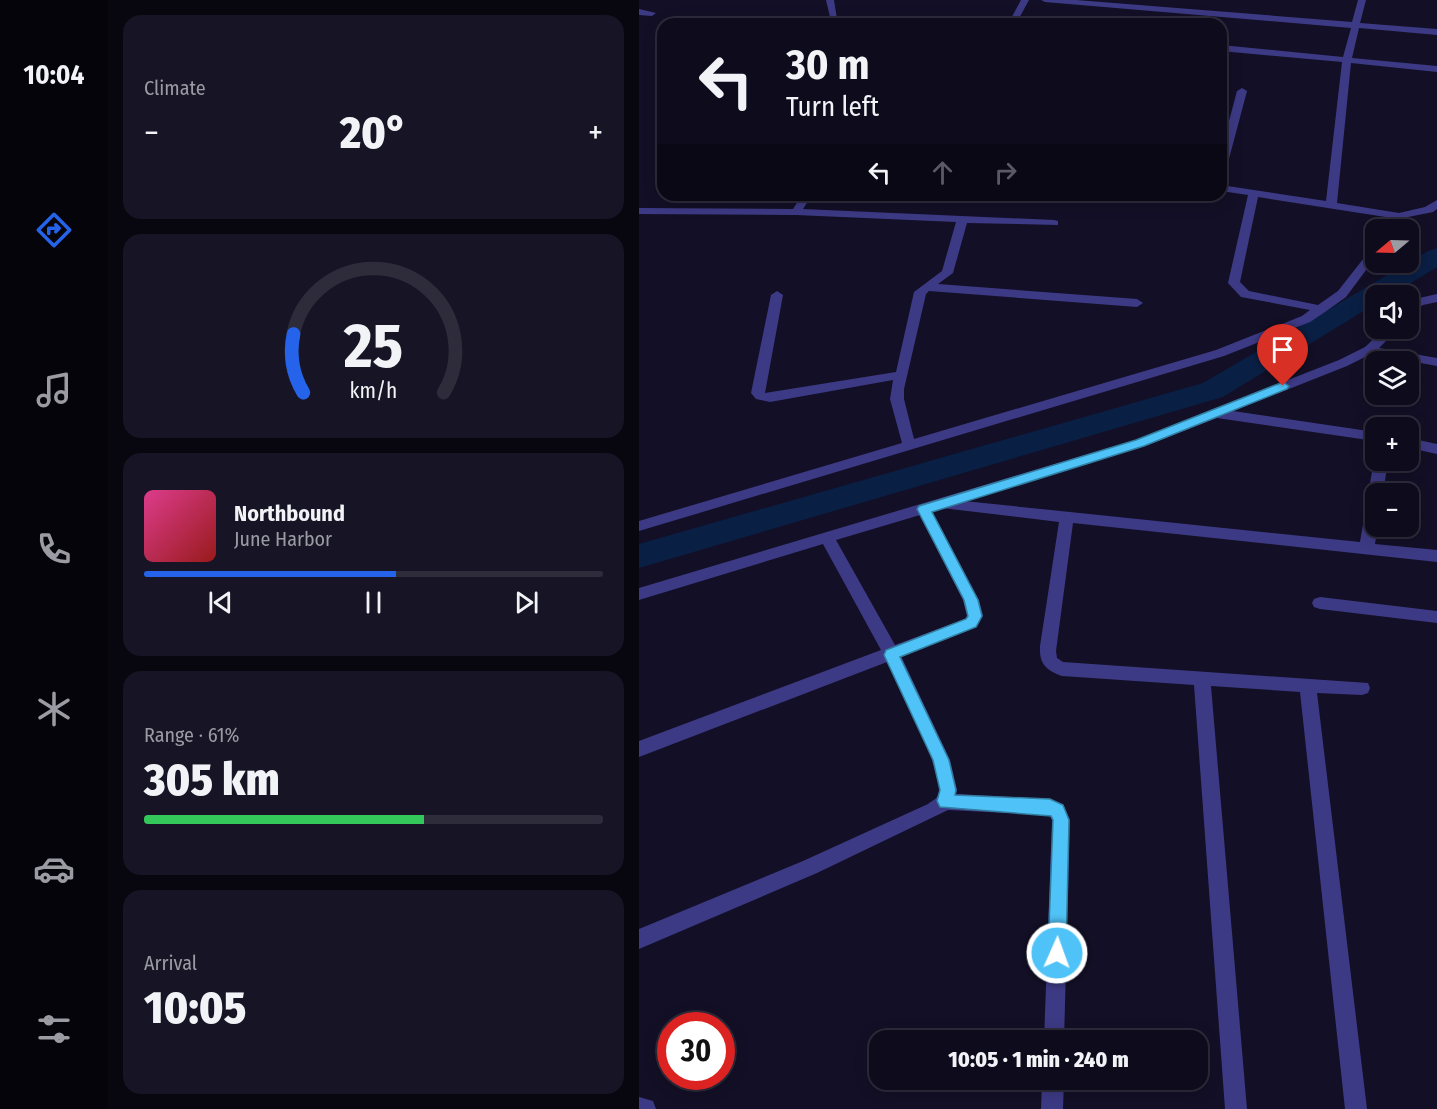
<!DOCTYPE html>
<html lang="en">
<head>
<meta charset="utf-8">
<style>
	:root { --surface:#0e0b1c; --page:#171425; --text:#f1f3f6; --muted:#9b9ba3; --line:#2e2b3b; --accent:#2563eb }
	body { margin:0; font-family:"Fira Sans Condensed",sans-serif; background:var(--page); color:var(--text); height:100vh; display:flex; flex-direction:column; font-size:22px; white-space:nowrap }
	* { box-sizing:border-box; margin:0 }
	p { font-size:20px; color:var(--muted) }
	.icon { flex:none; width:33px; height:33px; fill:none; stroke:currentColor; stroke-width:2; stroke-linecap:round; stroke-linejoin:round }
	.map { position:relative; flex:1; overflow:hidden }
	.side { display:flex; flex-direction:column; gap:15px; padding:15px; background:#08060f; width:531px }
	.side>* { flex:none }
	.hud { position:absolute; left:18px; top:18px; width:570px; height:183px; border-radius:18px; box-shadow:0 3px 15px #0003,0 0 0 2px var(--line); background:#0e0b1c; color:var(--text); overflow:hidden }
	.needle { width:39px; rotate:251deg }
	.tools { position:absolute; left:726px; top:219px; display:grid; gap:12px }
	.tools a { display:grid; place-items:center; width:54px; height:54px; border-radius:12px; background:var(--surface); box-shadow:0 3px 15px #0003,0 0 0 2px var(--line); font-size:30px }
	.speed { position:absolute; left:18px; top:1012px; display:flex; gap:12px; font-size:30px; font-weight:700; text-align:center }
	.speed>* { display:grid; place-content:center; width:78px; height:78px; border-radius:50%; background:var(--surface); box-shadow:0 3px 15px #0003,0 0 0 2px var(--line); line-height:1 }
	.speed .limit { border:9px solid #d22; background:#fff; color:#111 }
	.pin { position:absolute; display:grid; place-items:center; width:51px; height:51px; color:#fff; margin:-62px -26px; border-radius:50% 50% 50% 0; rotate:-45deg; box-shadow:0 0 6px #0007 }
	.pin .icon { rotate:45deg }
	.me { position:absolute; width:66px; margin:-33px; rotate:2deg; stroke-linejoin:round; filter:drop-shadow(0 0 4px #0008) }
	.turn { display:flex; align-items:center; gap:21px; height:126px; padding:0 30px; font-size:27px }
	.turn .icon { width:78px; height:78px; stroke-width:2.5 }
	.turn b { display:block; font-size:42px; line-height:51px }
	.lanes { display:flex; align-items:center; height:57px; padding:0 30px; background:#0003; justify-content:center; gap:30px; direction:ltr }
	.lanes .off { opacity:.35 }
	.big { font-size:45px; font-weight:800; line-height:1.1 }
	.side .card { flex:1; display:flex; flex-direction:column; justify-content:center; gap:9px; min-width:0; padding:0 21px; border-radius:18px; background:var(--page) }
	.side .dial { align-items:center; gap:0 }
	.dial svg { height:156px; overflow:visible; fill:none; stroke:var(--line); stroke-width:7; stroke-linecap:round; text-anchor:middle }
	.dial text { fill:var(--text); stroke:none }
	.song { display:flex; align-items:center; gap:18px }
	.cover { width:72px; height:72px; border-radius:9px; background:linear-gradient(135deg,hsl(330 70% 55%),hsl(0 70% 35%)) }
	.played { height:6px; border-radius:3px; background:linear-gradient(90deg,var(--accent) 55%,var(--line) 55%) }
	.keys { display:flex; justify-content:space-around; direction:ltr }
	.heat { display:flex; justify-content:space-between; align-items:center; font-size:33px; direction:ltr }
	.charge { height:9px; border-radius:4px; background:linear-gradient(90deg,#34c759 61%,var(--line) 0) }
	.trip { position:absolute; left:230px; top:1030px; width:339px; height:60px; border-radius:18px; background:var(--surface); box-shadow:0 3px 15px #0003,0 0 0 2px var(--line); font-weight:800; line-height:60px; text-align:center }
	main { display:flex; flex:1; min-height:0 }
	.menu { display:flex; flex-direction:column; width:108px; justify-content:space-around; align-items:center; background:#06040b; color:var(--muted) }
	.menu .icon { width:42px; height:42px }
	.menu .selected { color:var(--accent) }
	.menu b { font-size:27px; color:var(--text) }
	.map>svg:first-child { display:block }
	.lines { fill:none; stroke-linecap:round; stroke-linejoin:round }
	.canal { fill:#0a1f44; fill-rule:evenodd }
	.minor { fill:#3d3a85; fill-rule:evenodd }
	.route { fill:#4fc3f7; stroke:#337fa1; stroke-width:1.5 }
</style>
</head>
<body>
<main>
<nav class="menu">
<b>10:04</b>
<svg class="icon selected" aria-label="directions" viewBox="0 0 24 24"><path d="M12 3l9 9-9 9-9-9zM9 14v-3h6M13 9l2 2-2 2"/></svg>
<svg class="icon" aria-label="music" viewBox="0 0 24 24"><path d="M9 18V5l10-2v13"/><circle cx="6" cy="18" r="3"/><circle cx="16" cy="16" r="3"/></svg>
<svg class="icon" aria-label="phone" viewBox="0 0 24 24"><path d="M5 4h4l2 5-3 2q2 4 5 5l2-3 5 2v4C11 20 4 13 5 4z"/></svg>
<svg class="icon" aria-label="climate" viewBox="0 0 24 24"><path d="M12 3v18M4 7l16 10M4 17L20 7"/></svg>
<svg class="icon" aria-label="car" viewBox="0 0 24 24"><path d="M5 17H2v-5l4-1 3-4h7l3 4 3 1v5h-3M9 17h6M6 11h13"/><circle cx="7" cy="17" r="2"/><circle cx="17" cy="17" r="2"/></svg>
<svg class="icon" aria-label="filters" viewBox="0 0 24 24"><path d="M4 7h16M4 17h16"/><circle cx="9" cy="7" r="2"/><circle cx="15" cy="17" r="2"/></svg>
</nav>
<section class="side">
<div class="card"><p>Climate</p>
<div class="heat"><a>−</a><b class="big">20°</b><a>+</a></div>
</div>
<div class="card dial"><svg viewBox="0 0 100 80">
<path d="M14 69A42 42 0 1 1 86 69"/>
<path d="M14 69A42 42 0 0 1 9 39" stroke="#2563eb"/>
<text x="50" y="56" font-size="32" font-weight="700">25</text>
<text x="50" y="72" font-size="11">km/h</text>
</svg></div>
<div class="card">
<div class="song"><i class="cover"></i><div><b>Northbound</b><p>June Harbor</p></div></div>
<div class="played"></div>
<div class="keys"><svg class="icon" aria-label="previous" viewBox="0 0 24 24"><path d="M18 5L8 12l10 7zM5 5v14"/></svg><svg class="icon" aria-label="pause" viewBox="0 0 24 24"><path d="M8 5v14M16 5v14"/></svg><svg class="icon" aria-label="next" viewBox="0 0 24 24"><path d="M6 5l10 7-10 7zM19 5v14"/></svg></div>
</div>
<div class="card"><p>Range · 61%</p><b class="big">305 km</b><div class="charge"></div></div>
<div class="card"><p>Arrival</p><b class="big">10:05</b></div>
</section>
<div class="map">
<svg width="798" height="1109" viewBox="0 0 798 1109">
	<rect width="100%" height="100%" fill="#130f26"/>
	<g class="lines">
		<path class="canal" d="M 798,248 L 798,267 L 751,296 L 736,296 L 736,304 L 584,397 L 0,568 L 0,544 L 564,383 L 789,251 Z"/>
		<path class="minor" d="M 187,0 L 195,0 L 198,19 L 191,17 Z
			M 382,0 L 390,0 L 377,24 L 369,24 Z
			M 402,0 L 437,0 L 713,22 L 719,0 L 727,0 L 721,23 L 798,29 L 798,35 L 720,28 L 713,58 L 798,66 L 798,72 L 712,63 L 698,203 L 760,213 L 786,207 L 798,200 L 798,209 L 794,212 L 764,218 L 757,230 L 746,230 L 753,218 L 619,197 L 601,282 L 610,291 L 679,305 L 699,291 L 732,249 L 736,248 L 736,258 L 707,297 L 686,312 L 671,322 L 585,356 L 0,531 L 0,521 L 263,443 L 251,399 L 254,380 L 131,402 L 117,399 L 112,393 L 132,295 L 138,291 L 144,295 L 126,393 L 257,372 L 275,292 L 303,271 L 317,222 L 157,215 L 0,214 L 0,208 L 154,209 L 163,195 L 173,195 L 164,209 L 415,220 L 419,221 L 419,225 L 328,223 L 314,273 L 299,284 L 498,299 L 504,303 L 498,307 L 290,291 L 287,294 L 265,389 L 265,399 L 275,439 L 577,350 L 663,316 L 671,310 L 602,297 L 589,283 L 609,195 L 582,191 L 582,185 L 687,201 L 703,62 L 582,51 L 582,45 L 704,57 L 712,28 L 406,2 Z
			M 0,9 L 17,13 L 13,16 L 0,15 Z
			M 603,88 L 608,91 L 587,170 L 582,173 L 582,151 L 598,91 Z
			M 798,294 L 798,302 L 784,305 L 770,314 L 770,304 L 776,299 Z
			M 746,328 L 760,328 L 740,348 L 798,358 L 798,366 L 732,354 L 708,366 L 594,411 L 736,432 L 736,441 L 578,418 L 506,446 L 325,501 L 721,542 L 735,460 L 736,458 L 736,460 L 749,460 L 744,494 L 736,494 L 736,526 L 739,526 L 736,544 L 798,550 L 798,562 L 434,523 L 417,651 L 418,658 L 424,662 L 729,683 L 731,688 L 729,693 L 723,695 L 678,693 L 728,1109 L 706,1109 L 661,692 L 572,686 L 608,1109 L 586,1109 L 555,685 L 423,676 C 407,670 400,664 401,646 L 420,522 L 303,508 L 293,511 L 340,600 L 344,616 L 338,627 L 262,656 L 311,760 L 318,790 L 317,794 L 411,799 L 424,804 L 431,820 L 425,1041 L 405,1041 L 413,820 L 410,815 L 309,810 L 178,873 L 0,949 L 0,929 L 164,861 L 289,804 C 294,800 300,798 300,791 C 301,764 261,689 248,662 L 0,757 L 0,741 L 242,650 L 184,544 L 0,600 L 0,588 L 496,440 L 700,360 L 726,347 ZM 281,515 L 324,600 L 328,616 L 326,619 L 256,645 L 197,540 Z
			M 770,438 L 798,444 L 798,454 L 770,448 Z
			M 681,597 L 798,611 L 798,623 L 681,609 L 675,607 L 673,603 L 675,599 Z
			M 403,1080 L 425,1080 L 424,1109 L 402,1109 Z
			M 0,1097 L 14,1101 L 17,1109 L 0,1109 Z"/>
	</g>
	<path class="route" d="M 644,382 L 650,386 L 648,389 L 505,446 L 293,512 L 339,600 L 343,616 L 337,627 L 261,657 L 310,760 L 317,790 L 316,795 L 411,799 L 424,805 L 430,820 L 427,953 L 424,959 L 418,962 L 412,959 L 409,953 L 414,820 L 412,816 L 301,807 L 298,801 L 301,790 L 294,760 L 245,655 L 247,650 L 327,619 L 329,616 L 325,600 L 278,509 L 280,506 L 497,440 Z"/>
</svg>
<div class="tools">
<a><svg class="needle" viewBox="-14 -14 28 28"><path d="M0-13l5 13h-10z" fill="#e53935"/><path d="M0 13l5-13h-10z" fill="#9b9ba3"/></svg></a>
<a><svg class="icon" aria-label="sound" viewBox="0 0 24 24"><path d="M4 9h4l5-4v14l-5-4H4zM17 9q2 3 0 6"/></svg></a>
<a><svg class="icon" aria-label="layers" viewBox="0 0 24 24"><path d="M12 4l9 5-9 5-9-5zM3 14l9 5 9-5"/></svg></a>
<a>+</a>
<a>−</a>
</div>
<div class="speed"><div class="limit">30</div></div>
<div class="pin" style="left:644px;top:386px;background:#d93025"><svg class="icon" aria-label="arrive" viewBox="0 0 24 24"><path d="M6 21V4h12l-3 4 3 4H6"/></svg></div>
<svg class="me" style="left:418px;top:953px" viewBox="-20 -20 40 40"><circle r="17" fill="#4fc3f7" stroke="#fff" stroke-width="3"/><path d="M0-11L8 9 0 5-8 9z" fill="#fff"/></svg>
<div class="trip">10:05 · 1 min · 240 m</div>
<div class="hud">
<div class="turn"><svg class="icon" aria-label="left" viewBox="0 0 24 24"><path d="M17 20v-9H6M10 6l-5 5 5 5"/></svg><div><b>30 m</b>Turn left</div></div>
<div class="lanes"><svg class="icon" aria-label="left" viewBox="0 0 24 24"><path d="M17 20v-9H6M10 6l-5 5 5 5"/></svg><svg class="icon off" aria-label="ahead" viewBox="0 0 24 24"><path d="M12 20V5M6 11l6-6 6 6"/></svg><svg class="icon off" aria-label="right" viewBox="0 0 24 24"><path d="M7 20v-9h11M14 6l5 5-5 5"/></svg></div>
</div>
</div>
</main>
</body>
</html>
